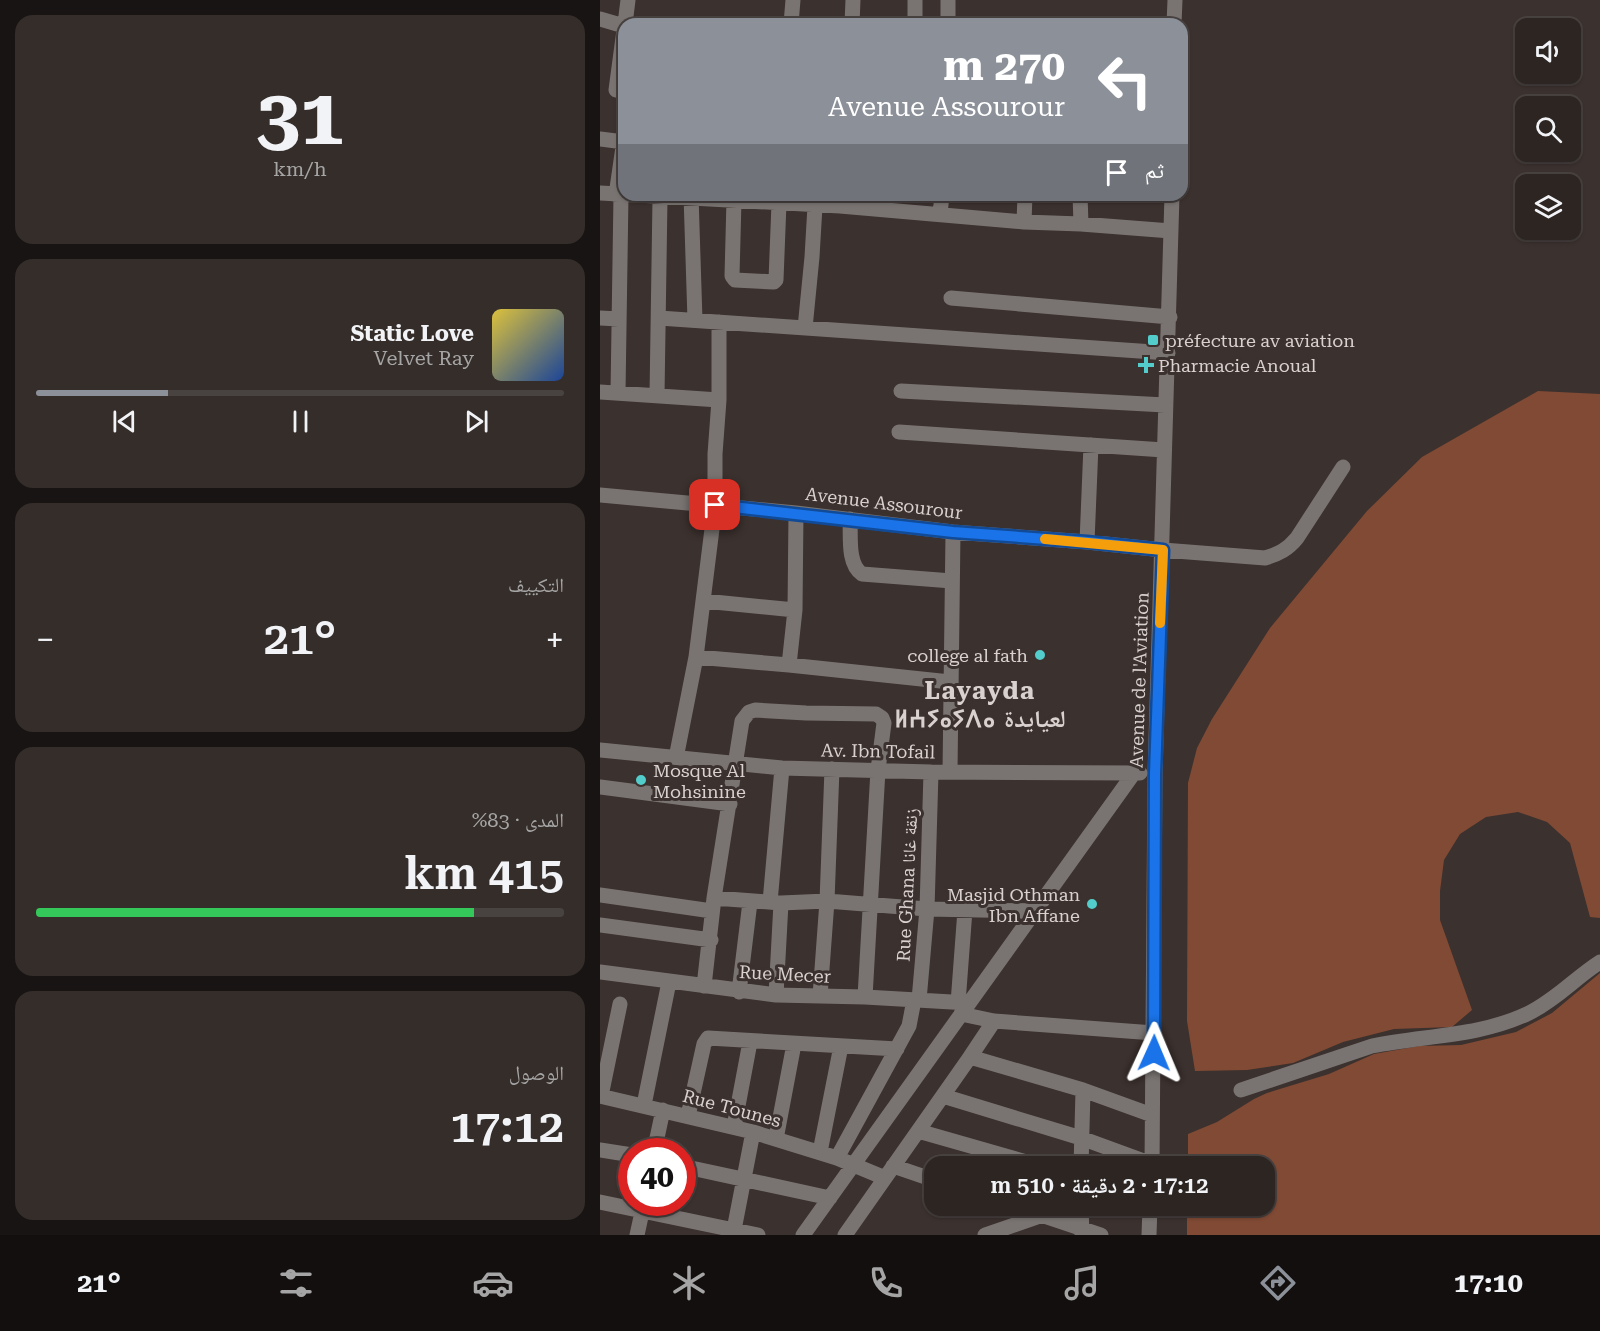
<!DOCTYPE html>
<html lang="ar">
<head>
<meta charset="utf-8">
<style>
	:root { --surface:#2c2522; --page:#342d2a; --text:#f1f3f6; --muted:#a6a5a5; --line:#484240; --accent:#8c9099 }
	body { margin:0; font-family:"Roboto Serif","Noto Naskh Arabic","Noto Sans Tifinagh",serif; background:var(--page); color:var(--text); direction:rtl; height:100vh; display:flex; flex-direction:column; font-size:22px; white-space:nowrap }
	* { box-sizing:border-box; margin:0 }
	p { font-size:20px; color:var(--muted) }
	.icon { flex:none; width:33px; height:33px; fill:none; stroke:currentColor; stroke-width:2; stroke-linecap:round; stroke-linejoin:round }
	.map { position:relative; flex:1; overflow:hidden; direction:ltr }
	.sheet { display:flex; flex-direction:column; gap:15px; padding:15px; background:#181413; width:600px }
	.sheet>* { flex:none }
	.banner { position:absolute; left:18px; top:18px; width:570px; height:183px; border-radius:18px; box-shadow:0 2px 4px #0004,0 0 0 2px var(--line); direction:rtl; background:#8c9099; color:#fff; overflow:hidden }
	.tools { position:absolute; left:915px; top:18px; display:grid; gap:12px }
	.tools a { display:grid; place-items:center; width:66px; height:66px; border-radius:12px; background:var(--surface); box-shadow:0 2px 4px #0004,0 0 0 2px var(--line); font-size:30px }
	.speed { position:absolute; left:18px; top:1138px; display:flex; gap:12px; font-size:30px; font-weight:700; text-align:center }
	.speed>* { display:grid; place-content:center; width:78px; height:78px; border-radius:50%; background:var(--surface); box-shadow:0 2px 4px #0004,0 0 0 2px var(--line); line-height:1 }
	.speed .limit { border:9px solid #d22; background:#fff; color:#111 }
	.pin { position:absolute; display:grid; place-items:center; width:51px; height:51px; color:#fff; margin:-26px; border-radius:12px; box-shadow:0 3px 9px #0006 }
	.me { position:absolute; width:66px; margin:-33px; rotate:1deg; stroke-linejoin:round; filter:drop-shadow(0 0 4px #0008) }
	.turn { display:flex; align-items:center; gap:21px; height:126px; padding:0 24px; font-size:27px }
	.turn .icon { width:78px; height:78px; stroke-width:2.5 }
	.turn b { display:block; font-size:42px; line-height:51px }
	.then { display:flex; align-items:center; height:57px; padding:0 24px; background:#0003; gap:12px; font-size:22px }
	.big { font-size:45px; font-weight:600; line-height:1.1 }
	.sheet .tile { flex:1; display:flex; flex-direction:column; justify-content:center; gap:9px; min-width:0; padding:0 21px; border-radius:18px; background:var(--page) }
	.sheet .dial { align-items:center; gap:0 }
	.dial b { font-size:78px; line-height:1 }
	.song { display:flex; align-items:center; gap:18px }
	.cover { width:72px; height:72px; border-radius:9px; background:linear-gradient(135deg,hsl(50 70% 55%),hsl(220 70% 35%)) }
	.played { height:6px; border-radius:3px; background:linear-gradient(90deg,var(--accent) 25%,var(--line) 25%) }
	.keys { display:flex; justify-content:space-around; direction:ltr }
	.heat { display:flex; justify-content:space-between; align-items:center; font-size:33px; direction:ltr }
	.charge { height:9px; border-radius:4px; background:linear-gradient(90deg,#34c759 83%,var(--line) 0) }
	.trip { position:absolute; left:324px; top:1156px; width:351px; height:60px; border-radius:18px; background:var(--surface); box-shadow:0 2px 4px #0004,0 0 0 2px var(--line); font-weight:600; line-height:60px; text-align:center; direction:rtl }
	.tab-bar { display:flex; height:96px; justify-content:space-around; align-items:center; background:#120f0e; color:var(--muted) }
	.tab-bar .icon { width:42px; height:42px }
	.tab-bar .current { color:var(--accent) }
	.tab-bar b { font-size:27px; color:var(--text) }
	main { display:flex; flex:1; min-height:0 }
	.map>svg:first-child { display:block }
	.forest { fill:#814a34 }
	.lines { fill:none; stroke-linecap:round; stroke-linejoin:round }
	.minor { stroke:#797472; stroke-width:15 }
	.route-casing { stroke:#114b97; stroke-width:15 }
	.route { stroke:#1a73e8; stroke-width:10 }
	.slow { stroke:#f59e0b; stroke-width:10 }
	.poi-dot { fill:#53cdcb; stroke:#3b312e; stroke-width:2 }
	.labels { text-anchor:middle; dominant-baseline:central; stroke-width:6; stroke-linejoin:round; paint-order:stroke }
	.poi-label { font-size:18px; fill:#d8d1cf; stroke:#3b312e; text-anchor:start }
	.street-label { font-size:18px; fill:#d8d1cf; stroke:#3b312e }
	.district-label { font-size:24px; font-weight:bold; letter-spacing:1.5px; fill:#d8d1cf; stroke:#3b312e }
</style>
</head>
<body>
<main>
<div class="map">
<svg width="1000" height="1235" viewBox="0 0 1000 1235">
	<rect width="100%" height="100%" fill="#3b312e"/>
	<path class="forest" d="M 938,391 L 1000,394 L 1000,918 L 990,917 L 970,843 L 947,822 L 918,812 L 886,817 L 860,834 L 844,860 L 840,891 L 840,920 L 872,1010 L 852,1027 L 794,1029 L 743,1042 L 693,1063 L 647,1070 L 595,1071 L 587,1021 L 588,783 L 597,748 L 612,719 L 670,628 L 767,511 L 822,457 Z
		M 1000,973 L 1000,1235 L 587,1235 L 587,1206 L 664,1206 L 664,1167 L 588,1167 L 588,1134 L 617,1122 L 654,1099 L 667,1093 L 729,1074 L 774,1054 L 819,1046 L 861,1045 L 916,1032 L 952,1013 Z"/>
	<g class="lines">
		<path class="minor" d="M 0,19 L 24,26
			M 25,24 L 28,0
			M 191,24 L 193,0
			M 252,24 L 253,0
			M 315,24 L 315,0
			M 348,24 L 348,0
			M 574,24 L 575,0
			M 16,90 L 24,30
			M 0,139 L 24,142
			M 0,193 L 240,206 L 424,222 L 481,224 L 571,231
			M 16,195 L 24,140
			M 91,195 L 95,320
			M 480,195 L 481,224
			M 134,200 L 132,276 L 135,280 L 174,282 L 176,280 L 179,203
			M 340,214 L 342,195
			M 424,222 L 425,195
			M 351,298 L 570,317
			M 0,318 L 19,319
			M 59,318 L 568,353
			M 205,328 L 212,257 L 215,206
			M 301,391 L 565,405
			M 0,392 L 119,400
			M 18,393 L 21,195
			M 57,396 L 60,198
			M 299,432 L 564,450
			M 0,495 L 196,513 L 353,532 L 487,542 L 563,550 L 665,558 C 679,554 688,549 697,538 L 743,467
			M 250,519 C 251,536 247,564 262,574 L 352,581
			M 487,542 L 491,445
			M 104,601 L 195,610
			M 96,657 L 189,665 L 350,682
			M 189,665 L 195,610 L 196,513
			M 0,750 L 182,768 L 331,772 L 540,773
			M 76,758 L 96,657 L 115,505 L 115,454 L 119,400 L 119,322
			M 350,772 L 353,532
			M 0,787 L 130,804
			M 0,895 L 112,911
			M 114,898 L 181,903 L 227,901 L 327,909 L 437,911
			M 170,902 L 182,768
			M 0,925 L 111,940
			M 0,972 L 176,995 L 265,997 L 369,1003
			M 104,986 L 114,898 L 142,721 L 149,712 L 155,710 L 206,713 L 276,714 L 282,718 L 284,723 L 278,770 L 265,997
			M 139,992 L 150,902
			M 176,995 L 181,903
			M 220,996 L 227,901 L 232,769
			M 319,1000 L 327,909 L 331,772
			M 358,1003 L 365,910
			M 361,1014 L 394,1021 L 554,1033
			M 370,1057 L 483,1090 L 552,1115
			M 641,1090 L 772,1046 C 826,1035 879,1037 929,1013 C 957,999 975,978 1000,962
			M 0,1096 L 153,1132 L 237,1158 L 285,1178
			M 1,1096 L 20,1004
			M 343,1096 L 481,1138 L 552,1164
			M 44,1105 L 69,982
			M 88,1116 L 104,1044 L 108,1038 L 297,1049
			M 134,1127 L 150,1042
			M 318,1131 L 444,1167
			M 176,1139 L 194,1044
			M 0,1150 L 32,1155
			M 54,1152 L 63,1110
			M 220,1152 L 241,1046
			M 237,1158 L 309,1026 L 314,1000
			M 82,1166 L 230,1198
			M 293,1166 L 334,1180
			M 481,1167 L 483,1090
			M 552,1167 L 555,774 L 572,195
			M 0,1202 L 158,1235
			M 414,1206 L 501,1235
			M 481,1206 L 482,1235
			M 37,1235 L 44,1203
			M 133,1235 L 153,1132
			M 203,1235 L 534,773
			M 245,1235 L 370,1057 L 394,1021
			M 385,1235 L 443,1215
			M 549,1235 L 550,1206"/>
	</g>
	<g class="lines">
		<g class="route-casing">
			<path id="route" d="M 115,505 L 353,532 L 487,542 L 563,550 L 555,774 L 554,1053"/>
		</g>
		<use href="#route" class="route"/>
		<path class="slow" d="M 445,539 L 563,550 L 560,623"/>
	</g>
	<g class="poi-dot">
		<rect x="547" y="334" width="12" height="12" rx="3"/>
		<path d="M543 356h6v6h6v6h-6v6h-6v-6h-6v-6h6z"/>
		<circle cx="440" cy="655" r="6"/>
		<circle cx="41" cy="780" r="6"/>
		<circle cx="492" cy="904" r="6"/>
	</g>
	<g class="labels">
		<g class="poi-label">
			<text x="565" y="340">préfecture av aviation</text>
			<text x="558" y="365">Pharmacie Anoual</text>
			<text x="428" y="655" text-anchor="end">college al fath</text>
			<text x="53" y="770">Mosque Al<tspan x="53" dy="21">Mohsinine</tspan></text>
			<text x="480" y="894" text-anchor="end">Masjid Othman<tspan x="480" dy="21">Ibn Affane</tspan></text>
		</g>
		<g class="street-label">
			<text transform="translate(284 503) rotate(7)">Avenue Assourour</text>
			<text transform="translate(539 680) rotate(-88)">Avenue de l'Aviation</text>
			<text transform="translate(278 751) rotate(1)">Av. Ibn Tofail</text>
			<text transform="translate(307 885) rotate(-87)">Rue Ghana زنقة غانا</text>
			<text transform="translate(185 974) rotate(3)">Rue Mecer</text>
			<text transform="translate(132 1108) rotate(15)">Rue Tounes</text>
		</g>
		<g class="district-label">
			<text x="380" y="691">Layayda<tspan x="380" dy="28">ⵍⵄⵢⴰⵢⴷⴰ لعيايدة</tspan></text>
		</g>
	</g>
</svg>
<div class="tools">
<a><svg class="icon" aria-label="sound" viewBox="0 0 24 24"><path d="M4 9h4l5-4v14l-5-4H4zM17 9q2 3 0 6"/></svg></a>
<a><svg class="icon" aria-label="search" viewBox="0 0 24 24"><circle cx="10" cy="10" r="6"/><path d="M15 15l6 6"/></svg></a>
<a><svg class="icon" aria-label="layers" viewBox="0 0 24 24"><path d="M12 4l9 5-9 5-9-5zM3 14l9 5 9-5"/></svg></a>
</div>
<div class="speed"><div class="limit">40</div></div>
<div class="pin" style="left:115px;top:505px;background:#d93025"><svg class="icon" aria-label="arrive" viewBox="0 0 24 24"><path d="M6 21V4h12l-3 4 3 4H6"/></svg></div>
<svg class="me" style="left:554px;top:1053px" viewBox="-20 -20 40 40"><path d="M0-17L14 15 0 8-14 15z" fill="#1a73e8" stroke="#fff" stroke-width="4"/></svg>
<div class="trip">17:12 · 2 دقيقة · 510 m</div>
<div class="banner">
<div class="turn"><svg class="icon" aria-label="left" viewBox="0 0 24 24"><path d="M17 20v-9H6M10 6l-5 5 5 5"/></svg><div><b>270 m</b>Avenue Assourour</div></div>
<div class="then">ثم<svg class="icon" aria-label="arrive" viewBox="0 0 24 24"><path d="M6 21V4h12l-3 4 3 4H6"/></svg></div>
</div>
</div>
<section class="sheet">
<div class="tile dial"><b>31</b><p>km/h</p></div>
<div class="tile">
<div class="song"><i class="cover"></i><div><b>Static Love</b><p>Velvet Ray</p></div></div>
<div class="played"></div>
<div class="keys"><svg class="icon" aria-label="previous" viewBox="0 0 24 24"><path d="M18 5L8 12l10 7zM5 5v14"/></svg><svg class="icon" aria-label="pause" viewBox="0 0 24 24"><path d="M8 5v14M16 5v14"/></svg><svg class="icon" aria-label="next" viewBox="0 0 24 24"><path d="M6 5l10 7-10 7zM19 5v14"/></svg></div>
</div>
<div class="tile"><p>التكييف</p>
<div class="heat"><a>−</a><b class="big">21°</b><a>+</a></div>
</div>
<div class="tile"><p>المدى · 83%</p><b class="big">415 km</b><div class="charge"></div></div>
<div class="tile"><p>الوصول</p><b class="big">17:12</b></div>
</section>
</main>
<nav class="tab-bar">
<b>17:10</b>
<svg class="icon current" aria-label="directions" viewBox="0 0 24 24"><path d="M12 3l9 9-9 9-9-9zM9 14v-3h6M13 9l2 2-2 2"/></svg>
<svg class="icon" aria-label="music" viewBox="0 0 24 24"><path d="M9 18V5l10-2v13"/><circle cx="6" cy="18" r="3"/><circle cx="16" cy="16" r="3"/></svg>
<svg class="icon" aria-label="phone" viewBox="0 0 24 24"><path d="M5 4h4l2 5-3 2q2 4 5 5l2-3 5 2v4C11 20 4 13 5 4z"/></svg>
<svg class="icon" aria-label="climate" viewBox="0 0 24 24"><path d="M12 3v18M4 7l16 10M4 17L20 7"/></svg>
<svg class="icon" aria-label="car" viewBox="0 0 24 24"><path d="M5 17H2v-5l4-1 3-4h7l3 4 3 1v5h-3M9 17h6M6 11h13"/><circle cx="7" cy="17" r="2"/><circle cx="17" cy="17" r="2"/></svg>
<svg class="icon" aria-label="filters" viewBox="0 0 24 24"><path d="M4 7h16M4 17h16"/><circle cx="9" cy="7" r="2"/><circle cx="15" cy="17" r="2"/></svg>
<b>21°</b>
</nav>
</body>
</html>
